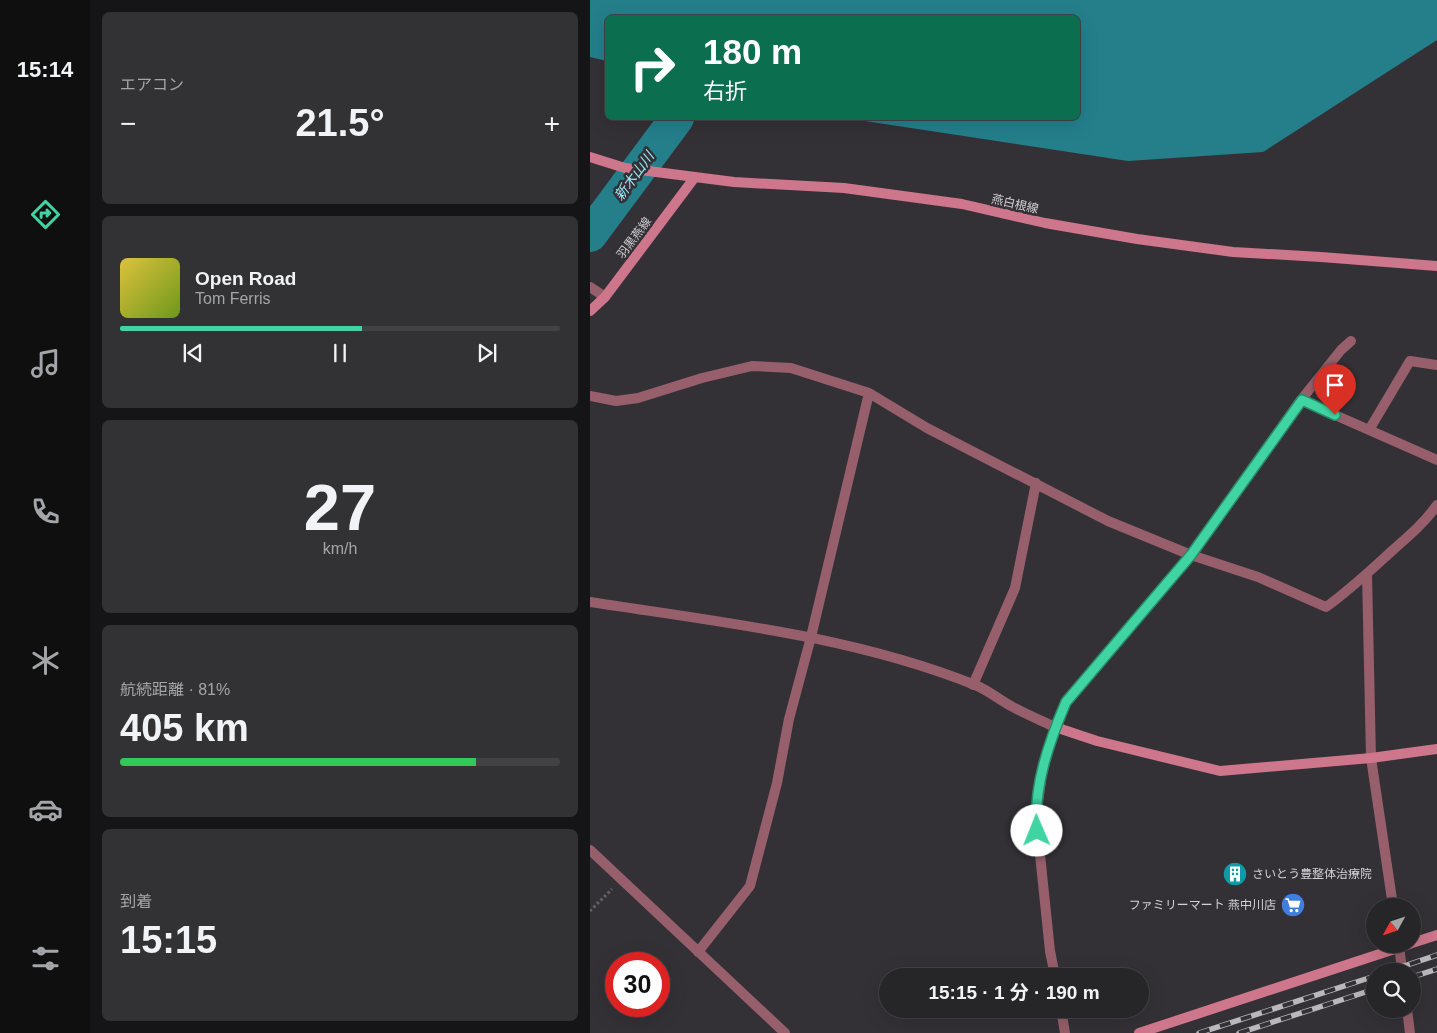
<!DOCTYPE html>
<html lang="ja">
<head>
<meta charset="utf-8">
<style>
	:root { --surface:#262528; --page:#323134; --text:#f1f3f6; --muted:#a4a5a8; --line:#424245; --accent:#3fd4a2 }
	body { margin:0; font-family:Helvetica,"Noto Sans JP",sans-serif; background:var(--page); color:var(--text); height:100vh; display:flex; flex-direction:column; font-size:19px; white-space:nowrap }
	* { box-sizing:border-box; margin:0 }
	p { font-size:16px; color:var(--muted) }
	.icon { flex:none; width:28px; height:28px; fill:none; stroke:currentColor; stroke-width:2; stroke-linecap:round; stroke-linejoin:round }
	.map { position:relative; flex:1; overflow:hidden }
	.details { display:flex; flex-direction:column; gap:12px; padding:12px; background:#151416; width:500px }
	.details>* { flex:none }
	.top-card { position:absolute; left:15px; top:15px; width:475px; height:105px; border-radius:8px; box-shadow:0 5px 20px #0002,0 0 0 1px var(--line); background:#0b6e4f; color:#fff; overflow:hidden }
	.needle { width:32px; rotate:230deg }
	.tools { position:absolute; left:776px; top:898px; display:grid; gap:10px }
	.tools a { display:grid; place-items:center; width:55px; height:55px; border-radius:50%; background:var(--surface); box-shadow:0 5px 20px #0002,0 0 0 1px var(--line); font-size:25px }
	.speed { position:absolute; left:15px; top:952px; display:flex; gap:10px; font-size:25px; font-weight:700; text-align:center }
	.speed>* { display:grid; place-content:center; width:65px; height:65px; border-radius:50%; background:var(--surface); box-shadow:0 5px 20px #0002,0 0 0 1px var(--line); line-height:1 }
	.speed .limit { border:8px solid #d22; background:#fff; color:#111 }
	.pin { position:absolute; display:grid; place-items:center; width:42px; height:42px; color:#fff; margin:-51px -21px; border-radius:50% 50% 50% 0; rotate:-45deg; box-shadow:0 0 5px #0007 }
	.pin .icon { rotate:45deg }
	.me { position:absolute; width:55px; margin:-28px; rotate:359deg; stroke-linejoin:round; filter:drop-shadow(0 0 4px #0008) }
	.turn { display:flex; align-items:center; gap:18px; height:105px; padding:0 15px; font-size:22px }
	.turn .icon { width:65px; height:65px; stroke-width:2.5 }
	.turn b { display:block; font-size:35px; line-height:42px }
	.big { font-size:38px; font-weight:700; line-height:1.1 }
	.details .widget { flex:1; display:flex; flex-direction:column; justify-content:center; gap:8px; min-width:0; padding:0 18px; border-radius:8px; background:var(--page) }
	.details .dial { align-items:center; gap:0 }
	.dial b { font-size:65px; line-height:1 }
	.song { display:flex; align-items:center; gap:15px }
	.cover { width:60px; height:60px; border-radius:8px; background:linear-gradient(135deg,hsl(50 70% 55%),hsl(80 70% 35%)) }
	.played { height:5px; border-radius:2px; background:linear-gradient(90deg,var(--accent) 55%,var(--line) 55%) }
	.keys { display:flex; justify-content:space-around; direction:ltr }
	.heat { display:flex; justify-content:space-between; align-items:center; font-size:28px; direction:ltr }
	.charge { height:8px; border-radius:4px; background:linear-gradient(90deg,#34c759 81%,var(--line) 0) }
	.trip { position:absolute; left:289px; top:968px; width:270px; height:50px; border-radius:25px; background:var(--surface); box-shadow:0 5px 20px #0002,0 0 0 1px var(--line); font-weight:700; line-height:50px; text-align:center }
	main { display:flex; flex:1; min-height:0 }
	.tab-bar { display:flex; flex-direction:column; width:90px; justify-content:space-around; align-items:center; background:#0f0f10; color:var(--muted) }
	.tab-bar .icon { width:35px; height:35px }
	.tab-bar .on { color:var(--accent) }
	.tab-bar b { font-size:22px; color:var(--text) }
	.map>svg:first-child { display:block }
	.water { fill:#247f8b }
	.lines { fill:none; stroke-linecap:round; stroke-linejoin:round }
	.river { stroke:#247f8b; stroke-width:34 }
	.path { stroke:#646267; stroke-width:3; stroke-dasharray:2.5 2.5; stroke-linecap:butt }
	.street { stroke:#965f6b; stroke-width:10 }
	.secondary { stroke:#ce768b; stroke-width:10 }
	.rail-casing { stroke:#bab8bb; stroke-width:5.5 }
	.rail { stroke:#333136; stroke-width:4; stroke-dasharray:11; stroke-linecap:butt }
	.route-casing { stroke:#298a69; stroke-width:12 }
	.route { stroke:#3fd4a2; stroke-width:9 }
	.labels { text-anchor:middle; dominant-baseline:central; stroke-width:5; stroke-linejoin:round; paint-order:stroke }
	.street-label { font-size:12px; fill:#d2d0d3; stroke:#333136 }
	.poi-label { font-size:12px; fill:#d2d0d3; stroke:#333136; text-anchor:start }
	.water-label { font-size:14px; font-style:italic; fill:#99ebf7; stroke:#333136 }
</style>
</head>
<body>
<main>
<nav class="tab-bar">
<b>15:14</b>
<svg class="icon on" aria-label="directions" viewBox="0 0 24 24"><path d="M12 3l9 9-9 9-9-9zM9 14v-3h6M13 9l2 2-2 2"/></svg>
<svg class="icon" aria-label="music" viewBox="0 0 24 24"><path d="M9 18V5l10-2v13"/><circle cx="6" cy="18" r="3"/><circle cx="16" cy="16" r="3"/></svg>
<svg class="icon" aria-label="phone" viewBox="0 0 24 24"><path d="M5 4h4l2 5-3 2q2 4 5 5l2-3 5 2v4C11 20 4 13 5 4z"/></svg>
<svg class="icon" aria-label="climate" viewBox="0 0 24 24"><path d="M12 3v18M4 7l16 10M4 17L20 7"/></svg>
<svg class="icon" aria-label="car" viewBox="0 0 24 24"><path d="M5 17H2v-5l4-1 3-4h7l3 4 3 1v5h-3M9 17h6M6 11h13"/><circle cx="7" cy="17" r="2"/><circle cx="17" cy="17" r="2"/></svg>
<svg class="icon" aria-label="filters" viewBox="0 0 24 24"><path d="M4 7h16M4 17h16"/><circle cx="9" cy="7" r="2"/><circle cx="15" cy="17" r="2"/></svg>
</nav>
<section class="details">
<div class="widget"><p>エアコン</p>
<div class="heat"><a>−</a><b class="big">21.5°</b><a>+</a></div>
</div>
<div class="widget">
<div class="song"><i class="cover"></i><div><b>Open Road</b><p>Tom Ferris</p></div></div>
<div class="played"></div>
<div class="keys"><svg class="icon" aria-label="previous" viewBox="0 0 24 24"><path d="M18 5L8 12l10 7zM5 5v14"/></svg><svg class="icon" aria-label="pause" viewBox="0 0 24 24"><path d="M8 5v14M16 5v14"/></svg><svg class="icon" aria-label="next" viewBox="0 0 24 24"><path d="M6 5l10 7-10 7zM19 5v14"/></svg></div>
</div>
<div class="widget dial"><b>27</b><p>km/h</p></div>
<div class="widget"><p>航続距離 · 81%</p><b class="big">405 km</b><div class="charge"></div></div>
<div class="widget"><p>到着</p><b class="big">15:15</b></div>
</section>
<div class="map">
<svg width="847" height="1033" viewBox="0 0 847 1033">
	<rect width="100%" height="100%" fill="#333136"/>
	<path class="water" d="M 0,0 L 847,0 L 847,40 L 673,152 L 538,161 L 255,118 L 488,118 L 488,18 L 18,18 L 17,61 L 0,57 Z"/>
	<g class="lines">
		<path class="river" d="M 0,235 L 87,118"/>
		<path class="path" d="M 0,911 L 22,889"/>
		<path class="street" d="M 0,287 L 15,297
			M 0,396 L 26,401 L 48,398 L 112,378 L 162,366 L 201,368 L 279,393 L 337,428 L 518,521 L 601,555 L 668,577 L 736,607 C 761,589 782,569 804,549 C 820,535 835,522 847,505
			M 711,400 L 847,460
			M 779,430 L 820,361 L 847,365
			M 777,574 L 781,758 L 803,906
			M 0,602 C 129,622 262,636 385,685 C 398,690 408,699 421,706 C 435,714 450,720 465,727
			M 383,685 L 425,588 L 446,483
			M 0,850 L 195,1033
			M 809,944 L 812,971
			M 108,952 L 160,886 L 187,783 L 199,719 L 221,637 L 279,393
			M 465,976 L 460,951 L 446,816 L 453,766 L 465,727 L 476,702 L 601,555 L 711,400 L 751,350 L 761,341
			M 471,1009 L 475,1033
			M 817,1009 L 820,1033"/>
		<path class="secondary" d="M 0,157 L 35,168 L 144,182 L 254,188 L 372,204 L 455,223 L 547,239 L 643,252 L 731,257 L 847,266
			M 0,311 L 15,297 L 105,177
			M 465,727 L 507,741 L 630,771 L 781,758 L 847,749
			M 822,943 L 847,935
			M 549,1033 L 820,944"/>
		<g class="rail-casing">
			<path id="rail" d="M 799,971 L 847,955
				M 822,977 L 847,969
				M 609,1033 L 785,976
				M 649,1033 L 785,989"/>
		</g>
		<use href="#rail" class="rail"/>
	</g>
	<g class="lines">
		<g class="route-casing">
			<path id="route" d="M 447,831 C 443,787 459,742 476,702 L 601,555 L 712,400 L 745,415"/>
		</g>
		<use href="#route" class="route"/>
	</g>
	<defs>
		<g id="building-disc" transform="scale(1.25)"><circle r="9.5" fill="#0f9aa8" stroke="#333136"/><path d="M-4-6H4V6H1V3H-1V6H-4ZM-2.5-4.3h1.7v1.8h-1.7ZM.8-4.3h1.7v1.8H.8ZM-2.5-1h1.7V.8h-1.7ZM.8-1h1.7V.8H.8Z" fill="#fff"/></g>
		<g id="supermarket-disc" transform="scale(1.25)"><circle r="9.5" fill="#3f7fe0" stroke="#333136"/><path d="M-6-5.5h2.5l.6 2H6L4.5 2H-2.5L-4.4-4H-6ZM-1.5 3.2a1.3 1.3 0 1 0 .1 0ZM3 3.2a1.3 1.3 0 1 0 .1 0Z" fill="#fff"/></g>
	</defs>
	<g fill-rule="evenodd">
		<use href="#building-disc" x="645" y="874"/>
		<use href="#supermarket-disc" x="703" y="905"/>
	</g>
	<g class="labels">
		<g class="street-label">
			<text transform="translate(425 204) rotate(13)">燕白根線</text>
			<text transform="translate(44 238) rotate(-53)">羽黒燕線</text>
		</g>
		<g class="poi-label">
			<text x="662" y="874">さいとう豊整体治療院</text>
			<text x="686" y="905" text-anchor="end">ファミリーマート 燕中川店</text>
		</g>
		<g class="water-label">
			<text transform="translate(44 176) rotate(-54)">新木山川</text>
		</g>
	</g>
</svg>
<div class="tools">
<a><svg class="needle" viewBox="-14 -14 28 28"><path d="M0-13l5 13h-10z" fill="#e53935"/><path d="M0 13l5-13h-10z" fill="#a4a5a8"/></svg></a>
<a><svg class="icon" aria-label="search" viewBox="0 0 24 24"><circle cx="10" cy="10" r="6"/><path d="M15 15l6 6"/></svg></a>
</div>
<div class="speed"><div class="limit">30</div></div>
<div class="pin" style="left:745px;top:415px;background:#d93025"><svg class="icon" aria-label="arrive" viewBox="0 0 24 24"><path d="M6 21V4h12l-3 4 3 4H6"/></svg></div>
<svg class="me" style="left:447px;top:831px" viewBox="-20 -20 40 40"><circle r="19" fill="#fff"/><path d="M0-13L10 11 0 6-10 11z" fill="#3fd4a2"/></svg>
<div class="trip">15:15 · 1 分 · 190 m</div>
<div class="top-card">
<div class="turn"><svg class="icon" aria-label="right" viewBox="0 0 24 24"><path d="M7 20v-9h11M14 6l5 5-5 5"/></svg><div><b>180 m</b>右折</div></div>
</div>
</div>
</main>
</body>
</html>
